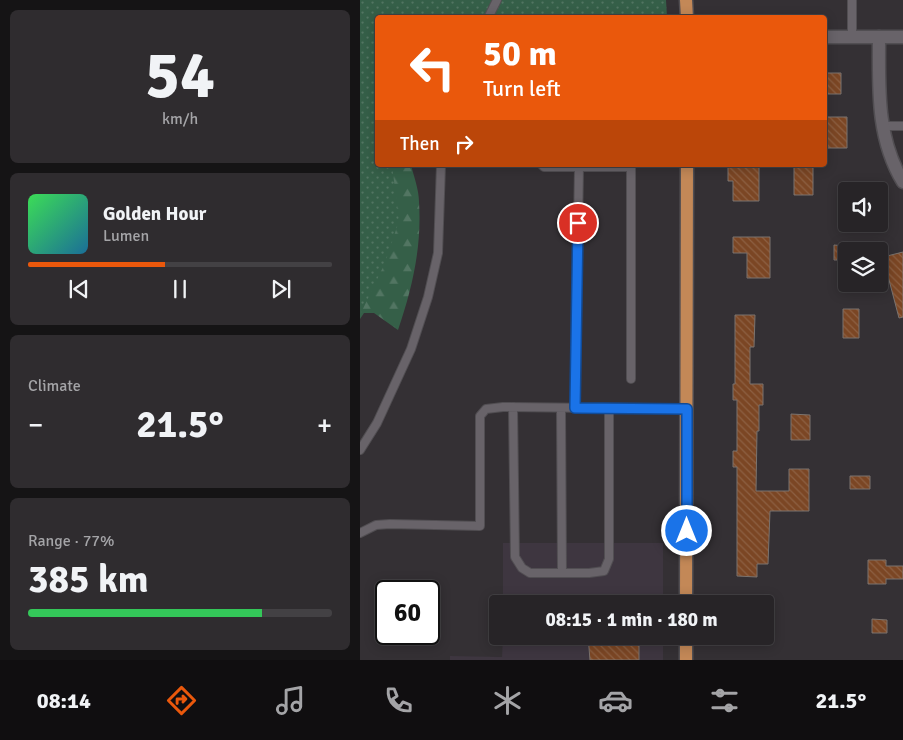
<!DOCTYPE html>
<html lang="en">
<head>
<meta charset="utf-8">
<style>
	:root { --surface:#272427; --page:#2f2c2f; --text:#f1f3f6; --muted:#a4a4a7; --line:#434144; --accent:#ea580c }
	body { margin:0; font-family:Signika,sans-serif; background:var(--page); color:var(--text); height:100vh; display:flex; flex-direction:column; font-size:19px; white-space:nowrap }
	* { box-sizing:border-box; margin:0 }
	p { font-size:16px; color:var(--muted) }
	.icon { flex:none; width:28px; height:28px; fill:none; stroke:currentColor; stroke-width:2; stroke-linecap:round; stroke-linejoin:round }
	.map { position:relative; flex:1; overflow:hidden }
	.drawer { display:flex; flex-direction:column; gap:10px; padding:10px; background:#151415; width:360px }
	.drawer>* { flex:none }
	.top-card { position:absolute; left:15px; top:15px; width:452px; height:152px; border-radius:5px; box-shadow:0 2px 12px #0003,0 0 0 1px var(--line); background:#ea580c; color:#fff; overflow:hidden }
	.fabs { position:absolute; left:478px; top:182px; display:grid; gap:10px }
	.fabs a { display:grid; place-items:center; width:50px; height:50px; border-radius:5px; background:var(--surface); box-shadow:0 2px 12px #0003,0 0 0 1px var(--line); font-size:25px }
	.speed { position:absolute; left:15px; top:580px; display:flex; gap:10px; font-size:25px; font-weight:700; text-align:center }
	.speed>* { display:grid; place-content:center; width:65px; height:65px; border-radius:50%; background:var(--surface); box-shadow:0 2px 12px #0003,0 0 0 1px var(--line); line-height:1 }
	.speed .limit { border:2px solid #111; border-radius:8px; background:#fff; color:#111 }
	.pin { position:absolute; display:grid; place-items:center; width:42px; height:42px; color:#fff; margin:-21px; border:2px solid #fff; border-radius:50%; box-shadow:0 1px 5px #0007 }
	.me { position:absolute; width:55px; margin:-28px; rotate:0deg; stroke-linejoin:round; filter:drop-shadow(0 0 4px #0008) }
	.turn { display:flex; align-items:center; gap:18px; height:105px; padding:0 25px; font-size:22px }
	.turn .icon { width:65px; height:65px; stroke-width:2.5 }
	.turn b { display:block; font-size:35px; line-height:42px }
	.then { display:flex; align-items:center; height:48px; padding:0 25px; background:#0003; gap:10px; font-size:19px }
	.big { font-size:38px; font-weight:800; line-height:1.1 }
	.drawer .widget { flex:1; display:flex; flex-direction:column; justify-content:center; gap:8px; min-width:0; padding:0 18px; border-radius:8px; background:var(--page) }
	.drawer .dial { align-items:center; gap:0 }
	.dial b { font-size:65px; line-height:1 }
	.song { display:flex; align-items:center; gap:15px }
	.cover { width:60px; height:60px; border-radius:8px; background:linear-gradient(135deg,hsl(130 70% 55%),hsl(200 70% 35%)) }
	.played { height:5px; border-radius:2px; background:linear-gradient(90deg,var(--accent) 45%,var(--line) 45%) }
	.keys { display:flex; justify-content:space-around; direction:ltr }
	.heat { display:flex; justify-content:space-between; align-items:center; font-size:28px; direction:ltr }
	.charge { height:8px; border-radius:4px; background:linear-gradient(90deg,#34c759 77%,var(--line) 0) }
	.trip { position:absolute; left:129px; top:595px; width:285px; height:50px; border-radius:5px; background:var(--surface); box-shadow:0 2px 12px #0003,0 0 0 1px var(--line); font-weight:800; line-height:50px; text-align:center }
	.tabs { display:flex; height:80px; justify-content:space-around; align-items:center; background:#100e10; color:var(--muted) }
	.tabs .icon { width:35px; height:35px }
	.tabs .on { color:var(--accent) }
	.tabs b { font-size:22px; color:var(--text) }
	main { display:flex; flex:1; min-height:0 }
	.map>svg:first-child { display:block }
	.built { fill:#3e3640 }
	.forest { fill:url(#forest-firs) }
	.park { fill:url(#park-dots) }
	.building { fill:url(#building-back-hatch); stroke:#7a736f }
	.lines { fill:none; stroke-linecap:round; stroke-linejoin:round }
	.service-casing { stroke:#514e52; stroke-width:10 }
	.minor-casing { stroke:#514e52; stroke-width:15 }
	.tertiary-casing { stroke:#514e52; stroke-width:15 }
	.primary-casing { stroke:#514e52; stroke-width:15 }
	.service { stroke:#686369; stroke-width:8 }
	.minor { stroke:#686369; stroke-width:12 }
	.tertiary { stroke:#686369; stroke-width:12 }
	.primary { stroke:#c38857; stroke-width:12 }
	.route-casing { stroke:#114b97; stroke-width:12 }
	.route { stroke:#1a73e8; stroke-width:9 }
</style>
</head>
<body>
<main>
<section class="drawer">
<div class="widget dial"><b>54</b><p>km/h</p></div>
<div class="widget">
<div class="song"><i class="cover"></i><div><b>Golden Hour</b><p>Lumen</p></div></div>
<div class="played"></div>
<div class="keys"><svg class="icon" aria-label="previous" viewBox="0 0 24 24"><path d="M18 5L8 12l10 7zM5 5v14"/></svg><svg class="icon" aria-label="pause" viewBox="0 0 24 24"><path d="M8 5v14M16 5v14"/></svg><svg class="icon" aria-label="next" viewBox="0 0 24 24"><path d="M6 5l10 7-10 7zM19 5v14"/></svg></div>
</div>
<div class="widget"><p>Climate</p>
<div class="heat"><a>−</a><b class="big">21.5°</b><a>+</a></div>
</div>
<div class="widget"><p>Range · 77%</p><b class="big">385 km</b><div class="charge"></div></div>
</section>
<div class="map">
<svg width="543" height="660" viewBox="0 0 543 660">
	<defs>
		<pattern id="forest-firs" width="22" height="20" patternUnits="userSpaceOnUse" patternTransform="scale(1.25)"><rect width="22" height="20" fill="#355f48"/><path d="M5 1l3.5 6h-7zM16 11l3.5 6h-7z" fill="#527562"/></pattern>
		<pattern id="park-dots" width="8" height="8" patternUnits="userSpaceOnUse" patternTransform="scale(1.25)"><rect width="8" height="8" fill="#355f48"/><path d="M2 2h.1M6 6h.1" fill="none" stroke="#527562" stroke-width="1.8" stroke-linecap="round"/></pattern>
		<pattern id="building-back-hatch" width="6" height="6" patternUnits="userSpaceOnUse" patternTransform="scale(1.25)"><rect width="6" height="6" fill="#7b4624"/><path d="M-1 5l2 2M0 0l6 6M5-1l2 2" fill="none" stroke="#8d6043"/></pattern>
	</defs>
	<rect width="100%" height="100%" fill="#343034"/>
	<path class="built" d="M 143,543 L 303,543 L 303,604 L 143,604 Z
		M 143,636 L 303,636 L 303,660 L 90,660 L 90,656 L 142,657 Z"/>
	<path class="forest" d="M 0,0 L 18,18 L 18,165 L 51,165 C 54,177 59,190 59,202 C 62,247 52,289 38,330 L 14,313 L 4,313 L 0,319 Z"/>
	<path class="park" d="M 0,0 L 306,0 L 307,17 L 18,18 L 18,165 L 32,165 L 39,221 L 25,263 L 0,315 Z"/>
	<path class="building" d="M 465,73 L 481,73 L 481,94 L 465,94 Z
		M 465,117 L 487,117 L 487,148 L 465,148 Z
		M 368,166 L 399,166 L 399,201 L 373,201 L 373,181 L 368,181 Z
		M 434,166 L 453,166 L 453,195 L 434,195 Z
		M 373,237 L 410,237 L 410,278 L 387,278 L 387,253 L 373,253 Z
		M 474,245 L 486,246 L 486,260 L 474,260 Z
		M 543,252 L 543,317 L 539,318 L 523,257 Z
		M 483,309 L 499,309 L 499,338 L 483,338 Z
		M 375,315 L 395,315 L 394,347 L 390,347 L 390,384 L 403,384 L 403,405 L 399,405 L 399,431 L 397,431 L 396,491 L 429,491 L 429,469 L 449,469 L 449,511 L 410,511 L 408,564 L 397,564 L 397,577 L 377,576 L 377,467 L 373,467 L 373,451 L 377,451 L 377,400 L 373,400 L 373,384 L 375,384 Z
		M 431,414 L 450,415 L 450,440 L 431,440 Z
		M 490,476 L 510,476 L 510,489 L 490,489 Z
		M 508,560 L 526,560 L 526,566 L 543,566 L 543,579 L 526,579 L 526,584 L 508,584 Z
		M 512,619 L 527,620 L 527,633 L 512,633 Z
		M 228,636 L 279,636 L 279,660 L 230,660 Z"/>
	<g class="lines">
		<g class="service-casing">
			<path id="service" d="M 492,0 L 492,37
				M 128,18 L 137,0
				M 522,126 L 543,126
				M 182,165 L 184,167 L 271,167
				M 271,165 L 271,379
				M 153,407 L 155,557 L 162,568 L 170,573 L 229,573 L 244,571 L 249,559 L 249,408
				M 201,408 L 202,573
				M 215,408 L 219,167
				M 0,450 L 17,423 L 51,349 L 68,297 L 78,253 L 81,165
				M 0,533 L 16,525 L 30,524 L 120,526 L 120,416 L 126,409 L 143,407 L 327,409"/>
		</g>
		<g class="minor-casing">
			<path id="minor" d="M 519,37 C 519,88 516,137 543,182"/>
		</g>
		<g class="tertiary-casing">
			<path id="tertiary" d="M 465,37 L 543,37"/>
		</g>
		<g class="primary-casing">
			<path id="primary" d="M 326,0 L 327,18
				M 326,604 L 327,165
				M 326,660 L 326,636"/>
		</g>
		<use href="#service" class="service"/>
		<use href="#minor" class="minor"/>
		<use href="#tertiary" class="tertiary"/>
		<use href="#primary" class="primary"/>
	</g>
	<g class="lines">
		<g class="route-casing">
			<path id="route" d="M 218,223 L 215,408 L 327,409 L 327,531"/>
		</g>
		<use href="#route" class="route"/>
	</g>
</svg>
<div class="fabs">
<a><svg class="icon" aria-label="sound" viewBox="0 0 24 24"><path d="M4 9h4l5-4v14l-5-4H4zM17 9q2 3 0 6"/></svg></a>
<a><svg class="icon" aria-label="layers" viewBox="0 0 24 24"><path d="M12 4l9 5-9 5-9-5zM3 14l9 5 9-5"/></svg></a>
</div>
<div class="speed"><div class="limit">60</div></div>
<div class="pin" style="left:218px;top:223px;background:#d93025"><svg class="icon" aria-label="arrive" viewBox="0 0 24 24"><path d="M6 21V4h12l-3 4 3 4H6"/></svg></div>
<svg class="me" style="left:327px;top:531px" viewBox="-20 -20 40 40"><circle r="17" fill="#1a73e8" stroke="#fff" stroke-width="3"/><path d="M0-11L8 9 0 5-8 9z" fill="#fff"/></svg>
<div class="trip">08:15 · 1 min · 180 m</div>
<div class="top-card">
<div class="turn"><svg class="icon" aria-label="left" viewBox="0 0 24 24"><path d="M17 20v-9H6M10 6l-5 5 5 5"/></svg><div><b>50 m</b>Turn left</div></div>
<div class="then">Then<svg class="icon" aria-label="right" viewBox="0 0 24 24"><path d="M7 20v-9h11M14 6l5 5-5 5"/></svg></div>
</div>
</div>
</main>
<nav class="tabs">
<b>08:14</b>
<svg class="icon on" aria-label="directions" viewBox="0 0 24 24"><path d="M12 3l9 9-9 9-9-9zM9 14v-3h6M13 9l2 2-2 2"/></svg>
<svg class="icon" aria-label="music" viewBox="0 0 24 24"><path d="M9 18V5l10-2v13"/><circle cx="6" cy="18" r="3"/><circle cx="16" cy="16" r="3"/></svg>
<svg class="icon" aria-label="phone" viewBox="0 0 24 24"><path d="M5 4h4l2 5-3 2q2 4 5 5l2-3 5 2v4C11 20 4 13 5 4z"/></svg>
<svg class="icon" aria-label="climate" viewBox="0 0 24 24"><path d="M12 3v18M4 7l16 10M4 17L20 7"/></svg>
<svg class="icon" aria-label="car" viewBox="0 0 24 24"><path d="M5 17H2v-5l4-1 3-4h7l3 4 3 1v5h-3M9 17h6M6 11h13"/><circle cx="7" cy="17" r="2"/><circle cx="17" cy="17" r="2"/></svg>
<svg class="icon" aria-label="filters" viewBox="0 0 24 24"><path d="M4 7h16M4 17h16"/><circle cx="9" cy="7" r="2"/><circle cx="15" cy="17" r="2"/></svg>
<b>21.5°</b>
</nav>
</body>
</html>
